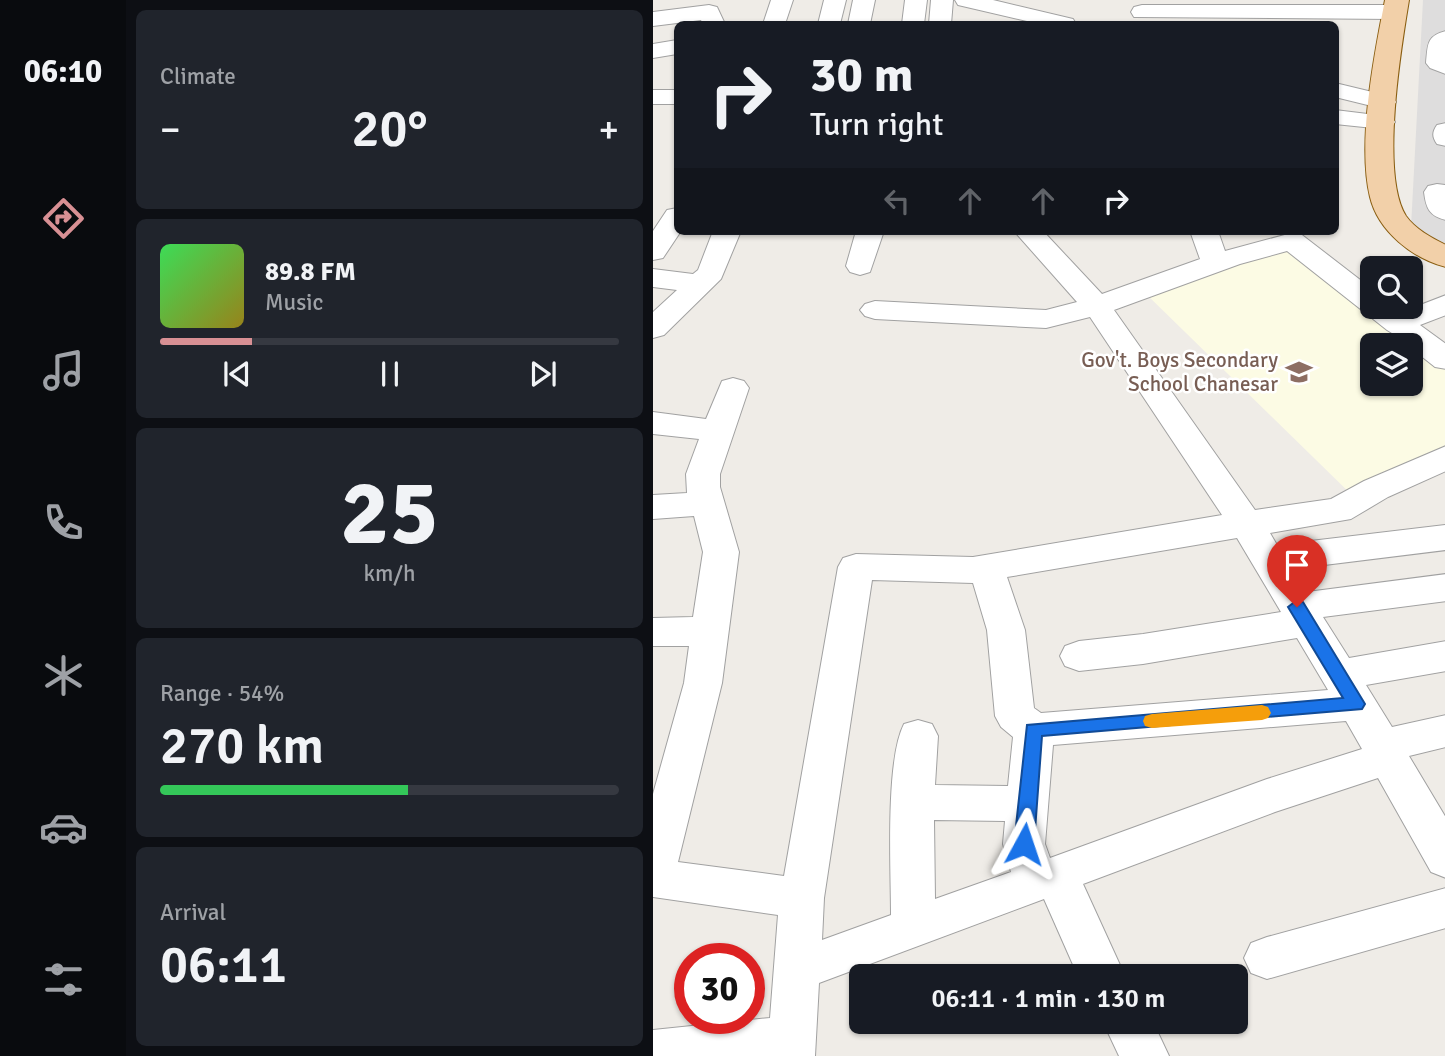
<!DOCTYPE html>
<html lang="en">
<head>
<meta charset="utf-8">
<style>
	:root { --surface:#171b24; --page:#20242c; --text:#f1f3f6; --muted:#9ea1a6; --line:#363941; --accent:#d89094 }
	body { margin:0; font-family:Signika,sans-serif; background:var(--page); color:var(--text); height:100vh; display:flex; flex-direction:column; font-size:26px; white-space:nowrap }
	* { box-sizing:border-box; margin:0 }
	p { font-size:23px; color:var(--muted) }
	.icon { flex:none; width:38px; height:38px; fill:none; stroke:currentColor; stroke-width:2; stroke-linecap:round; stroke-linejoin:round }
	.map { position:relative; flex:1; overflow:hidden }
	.panel { display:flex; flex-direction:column; gap:10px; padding:10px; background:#0d0f14; width:527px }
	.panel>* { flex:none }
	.banner { position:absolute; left:21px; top:21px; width:665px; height:214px; border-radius:10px; box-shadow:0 2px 5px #0004; background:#171b24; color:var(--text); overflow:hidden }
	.tools { position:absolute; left:707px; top:256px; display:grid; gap:14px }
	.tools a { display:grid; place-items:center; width:63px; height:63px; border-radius:10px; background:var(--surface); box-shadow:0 2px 5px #0004; font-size:35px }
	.speed { position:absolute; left:21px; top:943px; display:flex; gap:14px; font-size:35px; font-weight:700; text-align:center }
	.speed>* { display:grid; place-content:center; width:91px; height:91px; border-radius:50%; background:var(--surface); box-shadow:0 2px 5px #0004; line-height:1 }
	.speed .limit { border:10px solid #d22; background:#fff; color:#111 }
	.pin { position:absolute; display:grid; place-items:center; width:60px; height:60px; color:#fff; margin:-72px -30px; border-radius:50% 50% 50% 0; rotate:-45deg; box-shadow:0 0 7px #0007 }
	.pin .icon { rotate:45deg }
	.me { position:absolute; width:77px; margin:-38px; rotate:5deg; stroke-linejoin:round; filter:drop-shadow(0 0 5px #0008) }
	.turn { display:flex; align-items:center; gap:24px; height:147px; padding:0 21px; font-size:32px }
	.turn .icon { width:91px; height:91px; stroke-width:2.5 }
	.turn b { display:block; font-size:49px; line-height:60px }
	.lanes { display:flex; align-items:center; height:66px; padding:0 21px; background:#0003; justify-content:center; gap:35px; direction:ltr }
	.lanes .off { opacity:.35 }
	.big { font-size:52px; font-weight:600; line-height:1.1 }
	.panel .widget { flex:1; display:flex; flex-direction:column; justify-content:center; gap:10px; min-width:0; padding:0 24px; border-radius:10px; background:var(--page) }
	.panel .dial { align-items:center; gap:0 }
	.dial b { font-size:91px; line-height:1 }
	.song { display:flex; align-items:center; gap:21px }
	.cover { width:84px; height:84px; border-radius:10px; background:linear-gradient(135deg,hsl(130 70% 55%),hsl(50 70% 35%)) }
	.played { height:7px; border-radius:4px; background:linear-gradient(90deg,var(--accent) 20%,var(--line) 20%) }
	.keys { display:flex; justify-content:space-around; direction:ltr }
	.heat { display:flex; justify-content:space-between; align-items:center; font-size:38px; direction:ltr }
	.charge { height:10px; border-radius:5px; background:linear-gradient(90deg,#34c759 54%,var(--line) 0) }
	.trip { position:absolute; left:196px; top:964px; width:399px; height:70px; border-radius:10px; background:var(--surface); box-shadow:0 2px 5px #0004; font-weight:600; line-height:70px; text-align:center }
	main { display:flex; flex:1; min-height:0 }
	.menu { display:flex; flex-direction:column; width:126px; justify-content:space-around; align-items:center; background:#090b0e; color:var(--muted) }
	.menu .icon { width:49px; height:49px }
	.menu .on { color:var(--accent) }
	.menu b { font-size:32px; color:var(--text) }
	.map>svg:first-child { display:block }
	.residential { fill:#dedddd }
	.education { fill:#fcfbe4; fill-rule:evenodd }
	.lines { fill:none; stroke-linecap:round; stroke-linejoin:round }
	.minor-casing { stroke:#a1a1a1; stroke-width:2 }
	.major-casing { stroke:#8a5e11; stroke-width:2 }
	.minor { fill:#fff; fill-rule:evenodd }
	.major { fill:#f2d0a9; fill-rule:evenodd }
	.route { fill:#1a73e8; stroke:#114b97; stroke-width:2 }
	.slow { fill:#f59e0b }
	.labels { text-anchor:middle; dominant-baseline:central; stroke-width:5; stroke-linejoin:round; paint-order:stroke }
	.education-label { font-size:21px; fill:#785e54; stroke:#fff; text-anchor:end }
</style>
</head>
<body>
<main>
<nav class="menu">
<b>06:10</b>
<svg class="icon on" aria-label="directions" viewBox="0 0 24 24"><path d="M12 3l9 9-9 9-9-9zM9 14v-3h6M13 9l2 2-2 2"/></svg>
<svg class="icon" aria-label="music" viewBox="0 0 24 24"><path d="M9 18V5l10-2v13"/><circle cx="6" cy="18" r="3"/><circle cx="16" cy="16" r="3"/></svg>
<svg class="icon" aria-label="phone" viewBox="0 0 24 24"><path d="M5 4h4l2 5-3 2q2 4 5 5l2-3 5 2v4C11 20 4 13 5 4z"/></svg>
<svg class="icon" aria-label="climate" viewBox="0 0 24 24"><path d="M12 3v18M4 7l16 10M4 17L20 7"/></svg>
<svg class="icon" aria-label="car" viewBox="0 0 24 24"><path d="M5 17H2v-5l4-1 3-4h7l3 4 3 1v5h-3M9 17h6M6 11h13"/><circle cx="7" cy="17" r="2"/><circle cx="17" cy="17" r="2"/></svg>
<svg class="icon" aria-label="filters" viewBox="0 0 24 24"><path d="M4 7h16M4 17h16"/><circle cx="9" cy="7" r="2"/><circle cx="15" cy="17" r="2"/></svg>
</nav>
<section class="panel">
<div class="widget"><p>Climate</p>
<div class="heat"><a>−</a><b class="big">20°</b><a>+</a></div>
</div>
<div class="widget">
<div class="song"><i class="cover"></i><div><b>89.8 FM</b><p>Music</p></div></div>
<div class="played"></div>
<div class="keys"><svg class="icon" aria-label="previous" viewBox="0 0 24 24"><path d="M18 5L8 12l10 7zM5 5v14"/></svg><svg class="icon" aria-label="pause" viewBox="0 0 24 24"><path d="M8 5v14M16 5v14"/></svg><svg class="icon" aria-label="next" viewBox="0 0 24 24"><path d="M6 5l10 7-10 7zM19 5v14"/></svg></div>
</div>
<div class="widget dial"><b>25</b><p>km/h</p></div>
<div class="widget"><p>Range · 54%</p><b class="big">270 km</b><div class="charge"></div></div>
<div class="widget"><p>Arrival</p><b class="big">06:11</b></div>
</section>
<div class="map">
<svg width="793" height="1056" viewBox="0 0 793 1056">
	<rect width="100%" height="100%" fill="#efece7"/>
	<path class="residential" d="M 770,0 L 792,0 L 792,248 L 758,227 Z"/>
	<path class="education" d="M 639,241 L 719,303 L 719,306 L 792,360 L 792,457 L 704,500 L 489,290 ZM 719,345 L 758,345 L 758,383 L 719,383 Z"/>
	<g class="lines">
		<g class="minor-casing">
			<path id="minor" d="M 118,0 L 140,0 L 132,24 L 110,24 Z
				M 171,0 L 193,0 L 187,24 L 165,24 Z
				M 200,0 L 222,0 L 217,24 L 195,24 Z
				M 252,0 L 274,0 L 271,24 L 249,24 Z
				M 278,0 L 300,0 L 298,24 L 276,24 Z
				M 302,0 L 340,0 L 420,19 L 423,24 L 387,24 L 305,5 Z
				M 56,5 L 64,7 L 72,24 L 50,24 L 48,20 L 0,26 L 0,12 Z
				M 489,5 L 741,5 L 749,7 L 752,12 L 749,17 L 741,19 L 481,17 L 478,12 L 481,7 Z
				M 793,31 L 793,74 L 777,68 L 773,63 C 775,45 773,36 793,31 Z
				M 24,40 L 24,54 L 0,58 L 0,44 Z
				M 682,83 L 740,97 L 743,102 L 740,107 L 731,109 L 682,97 Z
				M 0,90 L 24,90 L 24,104 L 0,104 Z
				M 682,110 L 739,117 L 742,122 L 739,127 L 730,129 L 682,124 Z
				M 793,123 L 793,146 L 784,144 C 779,137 779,132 784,125 Z
				M 784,184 L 793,185 L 793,220 C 776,216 773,208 771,192 L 775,186 Z
				M 24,208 L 24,231 L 28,231 L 10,258 L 0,260 L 0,231 L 14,210 Z
				M 60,231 L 88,231 L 68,279 L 11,335 L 0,338 L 0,312 L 24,290 L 0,287 L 0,269 L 40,274 L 45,270 Z
				M 203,231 L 231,231 L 217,272 L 207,275 L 197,272 L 193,266 Z
				M 361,231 L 390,231 L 449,294 L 547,259 L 537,231 L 565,231 L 572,251 L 639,233 L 649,235 L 719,289 L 719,306 L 742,306 L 749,312 L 793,295 L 793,315 L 767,325 L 793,344 L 793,369 L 782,367 L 758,348 L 758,345 L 734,330 L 634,251 L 587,264 L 461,310 L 602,510 L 678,499 L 711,481 L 793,446 L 793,471 L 735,497 L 698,519 L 617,533 L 624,545 L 793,525 L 793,550 L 639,569 L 654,592 L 793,574 L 793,601 L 670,617 L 696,658 L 793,641 L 793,671 L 713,685 L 739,727 L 793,715 L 793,747 L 756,756 L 793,818 L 793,878 L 778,872 L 725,778 L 622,812 L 430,884 L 472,976 L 425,976 L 391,899 L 166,983 L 162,1056 L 0,1056 L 0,1030 L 117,1018 L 125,915 L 0,897 L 0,794 L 31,683 L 36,646 L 0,646 L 0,618 L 40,617 L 50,552 L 41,516 L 0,519 L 0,495 L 34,493 L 33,474 L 46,439 L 0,434 L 0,412 L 53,419 L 69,381 L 80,378 L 91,381 L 96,388 L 67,474 L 67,487 L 86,552 L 69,683 L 25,862 L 131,876 L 185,567 L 190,558 L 203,554 L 320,557 L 569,515 L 437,317 L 393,328 L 222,319 L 212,316 L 207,310 L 212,304 L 222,301 L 393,310 L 424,302 ZM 584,538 L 628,612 L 490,634 L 426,641 L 412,646 L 407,656 L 412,666 L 426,671 L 490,664 L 644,638 L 675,690 L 388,713 L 381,708 L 372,630 L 354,577 ZM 219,580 L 320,583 L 334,630 L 342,716 L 348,727 L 360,737 L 355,786 L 282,785 L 285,736 L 279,724 L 265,720 L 251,724 C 232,761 238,870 238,915 L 169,940 L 171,898 ZM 693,721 L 709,749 L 614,779 L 397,858 L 392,844 L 400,745 ZM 281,820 L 352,821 L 350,844 L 358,872 L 282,899 Z
				M 793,888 L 793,928 L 614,979 L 598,973 L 591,958 L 598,943 L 614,937 Z
				M 450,1022 L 500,1022 L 516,1056 L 466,1056 Z"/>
		</g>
		<g class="major-casing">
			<path id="major" d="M 732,0 L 756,0 C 748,48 727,175 753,216 C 762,229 779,238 793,245 L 793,267 C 760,259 725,231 717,197 C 704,143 721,55 732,0 Z"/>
		</g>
		<use href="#minor" class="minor"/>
		<use href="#major" class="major"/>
	</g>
	<path class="route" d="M 644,600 L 650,602 L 709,699 L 712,704 L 709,709 L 389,736 L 381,844 L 378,850 L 371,852 L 364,850 L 361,844 L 374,725 L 690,698 L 635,607 Z"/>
	<path class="slow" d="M 609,705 L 615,707 L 618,713 L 615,718 L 609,720 L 499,728 L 492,726 L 490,721 L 492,716 L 499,714 Z"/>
	<defs>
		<g id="school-bare" transform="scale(2.1)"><path d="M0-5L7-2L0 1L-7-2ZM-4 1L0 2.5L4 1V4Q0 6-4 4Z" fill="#8d6e63" stroke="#fff" stroke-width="2.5" paint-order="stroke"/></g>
	</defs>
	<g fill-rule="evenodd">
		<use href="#school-bare" x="646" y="372"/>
	</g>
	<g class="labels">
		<g class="education-label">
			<text x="625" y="360">Gov't. Boys Secondary<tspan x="625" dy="24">School Chanesar</tspan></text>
		</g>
	</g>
</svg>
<div class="tools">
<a><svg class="icon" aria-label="search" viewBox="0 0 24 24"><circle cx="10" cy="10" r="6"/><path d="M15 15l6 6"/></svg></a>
<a><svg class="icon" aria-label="layers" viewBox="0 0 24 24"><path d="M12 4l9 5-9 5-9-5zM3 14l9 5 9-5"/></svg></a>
</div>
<div class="speed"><div class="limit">30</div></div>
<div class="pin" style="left:644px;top:607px;background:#d93025"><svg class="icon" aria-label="arrive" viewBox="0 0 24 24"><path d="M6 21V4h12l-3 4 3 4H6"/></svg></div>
<svg class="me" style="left:371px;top:844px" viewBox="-20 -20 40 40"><path d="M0-17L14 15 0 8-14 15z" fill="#1a73e8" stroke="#fff" stroke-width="4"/></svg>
<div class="trip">06:11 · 1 min · 130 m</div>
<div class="banner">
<div class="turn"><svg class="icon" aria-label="right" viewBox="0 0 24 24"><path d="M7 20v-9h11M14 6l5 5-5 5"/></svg><div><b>30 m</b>Turn right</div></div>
<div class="lanes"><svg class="icon off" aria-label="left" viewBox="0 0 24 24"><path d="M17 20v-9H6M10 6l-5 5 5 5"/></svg><svg class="icon off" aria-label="ahead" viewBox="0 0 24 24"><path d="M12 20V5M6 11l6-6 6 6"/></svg><svg class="icon off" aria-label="ahead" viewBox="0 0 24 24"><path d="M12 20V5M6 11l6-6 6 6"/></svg><svg class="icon" aria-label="right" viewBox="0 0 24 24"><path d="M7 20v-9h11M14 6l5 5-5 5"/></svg></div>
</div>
</div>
</main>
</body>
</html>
